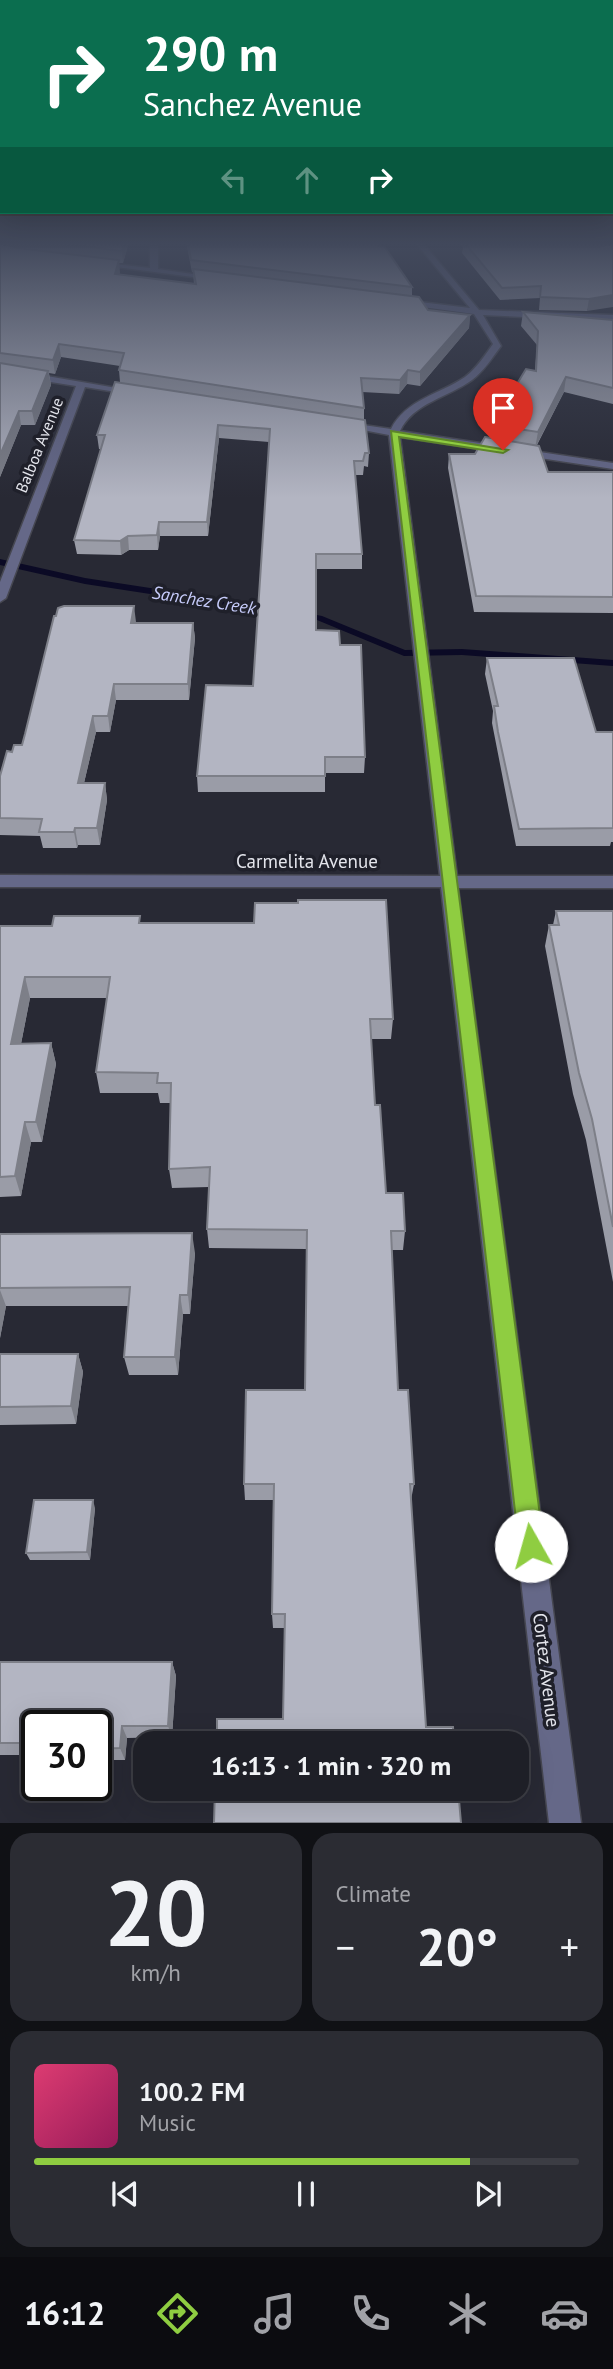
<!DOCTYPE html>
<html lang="en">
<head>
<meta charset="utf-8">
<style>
	:root { --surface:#1e1f27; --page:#2b2c33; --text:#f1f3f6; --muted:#a1a2a7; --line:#3c3d44; --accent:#8fcd41 }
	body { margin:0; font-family:"PT Sans",sans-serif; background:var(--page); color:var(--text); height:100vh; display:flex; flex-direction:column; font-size:26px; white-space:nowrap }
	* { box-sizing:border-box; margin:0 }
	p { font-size:23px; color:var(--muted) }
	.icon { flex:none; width:38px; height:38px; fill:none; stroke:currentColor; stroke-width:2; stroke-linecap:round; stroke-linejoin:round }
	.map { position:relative; height:1823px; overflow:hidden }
	.side { display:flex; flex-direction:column; gap:10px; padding:10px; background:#101115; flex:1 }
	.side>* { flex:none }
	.hud { position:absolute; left:0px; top:0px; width:614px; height:214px; box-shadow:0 7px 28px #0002,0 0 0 2px var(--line); background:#0b6e4f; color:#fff; overflow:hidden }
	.speed { position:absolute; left:21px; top:1710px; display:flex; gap:14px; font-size:35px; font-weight:700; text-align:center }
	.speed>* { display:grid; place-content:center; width:91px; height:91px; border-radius:50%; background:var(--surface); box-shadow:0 7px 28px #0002,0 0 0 2px var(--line); line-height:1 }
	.speed .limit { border:4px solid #111; border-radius:10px; background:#fff; color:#111 }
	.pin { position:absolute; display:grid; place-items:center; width:60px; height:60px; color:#fff; margin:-72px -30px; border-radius:50% 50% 50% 0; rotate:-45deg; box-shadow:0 0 7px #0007 }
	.pin .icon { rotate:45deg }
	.me { position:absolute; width:77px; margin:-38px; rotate:353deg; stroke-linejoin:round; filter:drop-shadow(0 0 5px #0008) }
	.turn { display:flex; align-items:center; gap:24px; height:147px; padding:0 28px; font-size:32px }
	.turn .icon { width:91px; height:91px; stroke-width:2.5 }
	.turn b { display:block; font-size:49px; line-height:60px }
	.lanes { display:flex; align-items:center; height:66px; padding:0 28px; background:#0003; justify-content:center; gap:35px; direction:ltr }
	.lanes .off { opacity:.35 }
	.big { font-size:52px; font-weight:700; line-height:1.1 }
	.side .card { flex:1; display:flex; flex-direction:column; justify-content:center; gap:10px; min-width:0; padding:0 24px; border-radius:21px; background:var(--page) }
	.side .dial { align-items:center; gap:0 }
	.dial b { font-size:91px; line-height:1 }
	.song { display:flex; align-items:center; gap:21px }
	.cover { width:84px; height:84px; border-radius:10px; background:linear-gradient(135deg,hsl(340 70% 55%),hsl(330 70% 35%)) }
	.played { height:7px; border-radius:4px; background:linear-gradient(90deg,var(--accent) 80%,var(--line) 80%) }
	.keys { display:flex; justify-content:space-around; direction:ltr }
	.heat { display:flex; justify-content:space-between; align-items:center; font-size:38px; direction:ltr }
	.side .tiles { flex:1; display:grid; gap:10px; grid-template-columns:1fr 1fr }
	.card:last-child { grid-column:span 2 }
	.trip { position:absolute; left:133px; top:1731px; width:396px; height:70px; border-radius:21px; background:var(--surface); box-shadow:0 7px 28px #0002,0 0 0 2px var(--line); font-weight:700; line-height:70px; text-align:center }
	.dock { display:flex; height:112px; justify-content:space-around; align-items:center; background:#0c0c10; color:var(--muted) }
	.dock .icon { width:49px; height:49px }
	.dock .active { color:var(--accent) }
	.dock b { font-size:32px; color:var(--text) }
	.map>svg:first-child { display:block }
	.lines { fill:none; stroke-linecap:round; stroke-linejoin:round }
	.stream { fill:#0b0a25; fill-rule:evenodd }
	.street-casing { stroke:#464751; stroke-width:3 }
	.street { fill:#656888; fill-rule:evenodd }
	.wall { fill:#9a9ca7 }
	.shaded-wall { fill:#7d7f88 }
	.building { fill:#b3b5c2; stroke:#7d7f88; stroke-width:2 }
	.route { fill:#8fcd41; stroke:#5d852a; stroke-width:2 }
	.labels { text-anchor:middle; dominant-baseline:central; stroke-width:7; stroke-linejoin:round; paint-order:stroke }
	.far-street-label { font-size:16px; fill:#e4e5ec; stroke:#1f202a }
	.far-water-label { font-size:18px; font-style:italic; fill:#c7ccfb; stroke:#1f202a }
	.street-label { font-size:19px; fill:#e4e5ec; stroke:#1f202a }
</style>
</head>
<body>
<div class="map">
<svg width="613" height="1823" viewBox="0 0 613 1823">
	<rect width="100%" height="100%" fill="#282934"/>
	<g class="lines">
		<path class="stream" d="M 0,559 L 85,578 L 274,607 L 279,610 L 274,613 L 85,584 L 0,565 Z
			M 302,612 L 322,616 L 405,650 L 462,649 L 613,660 L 613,666 L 462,655 L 404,656 L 317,620 L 299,617 L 299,613 Z"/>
		<g class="street-casing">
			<path id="street" d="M 150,242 L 158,242 L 158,269 L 220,278 L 216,280 L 93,264 L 97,262 L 150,268 Z
				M 415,242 L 422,242 L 479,310 L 613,315 L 613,321 L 483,315 L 501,346 C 492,358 484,371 472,380 C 449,397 413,403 400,431 L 613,463 L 613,469 L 400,437 L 457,876 L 613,876 L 613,888 L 458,888 L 581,1823 L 549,1823 L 441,887 L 0,887 L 0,875 L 440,876 L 389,435 L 337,425 L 342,422 L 391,429 C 405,400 440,394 465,377 C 477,368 485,355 493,344 L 474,314 L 400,304 L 403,300 L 470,308 Z
				M 0,368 L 140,392 L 135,395 L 85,387 L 6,598 L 0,602 L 0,582 L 76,386 L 0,374 Z"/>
		</g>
		<use href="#street" class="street"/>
	</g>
	<path class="wall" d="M 0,242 L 129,242 L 123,263 L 119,263 L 119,274 L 194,284 L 193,272 L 192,272 L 186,242 L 377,242 L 412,287 L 412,296 L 428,310 L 470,315 L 469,328 L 420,386 L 407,384 L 399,394 L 362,392 L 364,408 L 364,419 L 369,453 L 368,467 L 364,466 L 363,475 L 355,475 L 362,554 L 362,569 L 316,569 L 316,630 L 340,645 L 365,757 L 364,773 L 325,773 L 325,792 L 198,792 L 197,776 L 253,686 L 269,442 L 219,438 L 208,536 L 160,536 L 158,550 L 129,550 L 121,555 L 77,554 L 74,540 L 101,449 L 99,449 L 97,435 L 120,382 L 119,370 L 120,366 L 61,357 L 55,374 L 49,373 L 51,385 L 35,425 L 21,425 L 0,477 Z
		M 459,242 L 613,242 L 587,311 L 539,310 L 540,298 L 500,300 L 462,253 L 463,247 Z
		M 523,312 L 613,320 L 613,404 L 564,392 L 537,445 L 548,472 L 613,472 L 613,613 L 474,612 L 448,468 L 449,454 L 475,454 L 490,438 L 492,425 L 535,370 L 537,345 L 521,326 Z
		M 136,622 L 136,623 L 193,623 L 195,638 L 189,700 L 116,700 L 110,732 L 96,732 L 84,783 L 105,783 L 107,800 L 100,845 L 78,845 L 77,848 L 43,848 L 40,836 L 0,835 L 0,776 L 12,752 L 22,745 Z
		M 487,658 L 596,732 L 613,732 L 613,842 L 611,842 L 610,846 L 516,846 L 492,723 L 493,711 L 485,674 Z
		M 556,911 L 613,911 L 613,1282 L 586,1140 L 573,1094 L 545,946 L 549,925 L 553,925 Z
		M 141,923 L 393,1019 L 391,1039 L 371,1039 L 375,1105 L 386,1193 L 405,1231 L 403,1250 L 391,1250 L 398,1390 L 414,1484 L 411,1500 L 426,1727 L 454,1743 L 283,1719 L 285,1628 L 273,1628 L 272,1614 L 273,1500 L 245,1500 L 244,1484 L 305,1390 L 307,1249 L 209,1248 L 207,1229 L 209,1187 L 172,1188 L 169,1169 L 171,1103 L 160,1103 L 158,1093 L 100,1093 L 96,1072 L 107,998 L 30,998 L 21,1044 L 51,1043 L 56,1064 L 42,1142 L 31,1142 L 21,1196 L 0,1197 L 0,926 L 52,926 Z
		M 0,1234 L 195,1253 L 190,1314 L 183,1314 L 178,1375 L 129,1375 L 124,1357 L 129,1306 L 6,1306 L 0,1338 Z
		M 0,1354 L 78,1354 L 83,1372 L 76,1424 L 0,1425 Z
		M 95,1508 L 90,1560 L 30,1560 L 26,1553 Z
		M 0,1662 L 172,1662 L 176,1676 L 172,1737 L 127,1738 L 125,1760 L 96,1760 L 96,1726 L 37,1726 L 37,1755 L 0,1755 Z"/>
	<path class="shaded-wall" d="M 125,242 L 129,242 L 123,263 L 122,251 Z
		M 119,260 L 120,273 L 116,286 L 115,274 Z
		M 613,295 L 613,307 L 587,311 L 589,299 Z
		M 470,315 L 469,328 L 420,386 L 420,372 Z
		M 59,344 L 61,357 L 55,374 L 53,360 Z
		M 408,370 L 407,384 L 399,394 L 400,380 Z
		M 48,371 L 51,385 L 35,425 L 32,411 Z
		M 566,377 L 564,392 L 535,448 L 538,432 Z
		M 19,411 L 21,425 L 0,477 L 0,455 Z
		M 218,425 L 219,438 L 208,536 L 207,522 Z
		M 159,522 L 160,536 L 158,550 L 157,535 Z
		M 128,536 L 129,550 L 121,555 L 120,541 Z
		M 134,606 L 136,622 L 133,639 L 131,623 Z
		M 193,623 L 195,638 L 189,700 L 188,684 Z
		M 114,684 L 116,700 L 110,732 L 108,716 Z
		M 93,716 L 96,732 L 80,800 L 78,783 Z
		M 105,783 L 107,800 L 100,845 L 97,828 Z
		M 75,828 L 78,845 L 77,848 L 74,832 Z
		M 25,977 L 30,998 L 17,1064 L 11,1044 Z
		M 51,1043 L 56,1064 L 42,1142 L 36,1122 Z
		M 25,1122 L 31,1142 L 21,1196 L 15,1176 Z
		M 192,1233 L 195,1253 L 190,1314 L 188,1295 Z
		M 0,1290 L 6,1306 L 0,1338 Z
		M 180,1295 L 183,1314 L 178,1375 L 175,1357 Z
		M 78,1354 L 83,1372 L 76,1424 L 71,1406 Z
		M 93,1500 L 95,1508 L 90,1560 L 87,1552 Z
		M 172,1662 L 176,1676 L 172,1737 L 168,1726 Z
		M 122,1726 L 127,1738 L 125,1760 L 120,1748 Z"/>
	<path class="building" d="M 48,242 L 125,242 L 122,251 Z
		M 188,242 L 377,242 L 379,246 L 384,246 L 412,287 L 191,260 Z
		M 464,242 L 613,242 L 613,295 L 589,299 L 540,297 L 541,286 L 502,288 Z
		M 0,246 L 119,260 L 115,274 L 196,284 L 193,269 L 419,297 L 428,310 L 470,315 L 420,372 L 408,370 L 400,380 L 361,378 L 364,408 L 119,370 L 124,353 L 59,344 L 53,360 L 0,353 Z
		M 523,312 L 613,320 L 613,388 L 566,377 L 538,432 L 492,425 L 526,369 L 536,371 L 538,331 Z
		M 0,363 L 48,371 L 32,411 L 19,411 L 0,455 Z
		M 115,382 L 365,420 L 369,453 L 365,453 L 363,461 L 354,461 L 362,554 L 316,554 L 316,630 L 339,631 L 340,645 L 361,645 L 365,757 L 325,757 L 325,776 L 197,776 L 206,685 L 253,686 L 270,429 L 218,425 L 207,522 L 159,522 L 157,535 L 128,536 L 120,541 L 74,540 L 105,435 L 97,435 Z
		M 485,437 L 539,446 L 548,472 L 613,472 L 613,597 L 476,596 L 449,454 L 475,454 Z
		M 64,606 L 134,606 L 131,623 L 193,623 L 188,684 L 114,684 L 108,716 L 93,716 L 78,783 L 105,783 L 97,828 L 75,828 L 74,832 L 39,832 L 42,819 L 0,818 L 0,776 L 7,751 L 12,752 L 14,745 L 22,745 L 25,734 L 54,616 L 56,616 L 58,608 Z
		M 487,658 L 574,658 L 596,732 L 613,732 L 613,828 L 519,829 L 498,732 L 494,706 L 498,706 Z
		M 298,900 L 386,900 L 393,1019 L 370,1019 L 375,1105 L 380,1105 L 386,1193 L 403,1193 L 405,1231 L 391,1231 L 398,1390 L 408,1390 L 414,1484 L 410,1484 L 426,1727 L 453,1727 L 454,1743 L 217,1743 L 217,1719 L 283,1719 L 285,1614 L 272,1614 L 274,1484 L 244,1484 L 246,1390 L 305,1390 L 307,1230 L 207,1229 L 210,1167 L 169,1169 L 171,1083 L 157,1083 L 158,1073 L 96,1072 L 110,977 L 25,977 L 11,1044 L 51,1043 L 36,1122 L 25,1122 L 15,1176 L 0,1177 L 0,926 L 52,926 L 54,916 L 140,916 L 139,923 L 254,923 L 255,903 L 298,903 Z
		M 556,911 L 613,911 L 613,1227 L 592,1119 L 579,1073 L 549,925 L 559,925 Z
		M 192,1233 L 188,1295 L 180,1295 L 175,1357 L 124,1357 L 130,1287 L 0,1288 L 0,1234 Z
		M 0,1354 L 78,1354 L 71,1406 L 0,1407 Z
		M 34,1500 L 93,1500 L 87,1552 L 26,1553 Z
		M 0,1662 L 172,1662 L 168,1726 L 122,1726 L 120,1748 L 96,1749 L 96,1726 L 37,1726 L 37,1743 L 0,1743 Z
		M 215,1788 L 458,1788 L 461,1823 L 214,1823 Z"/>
	<linearGradient id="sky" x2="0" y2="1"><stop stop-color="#16171d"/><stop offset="0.49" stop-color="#42495c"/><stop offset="1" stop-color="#42495c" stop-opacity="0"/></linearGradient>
	<rect width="613" height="498" fill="url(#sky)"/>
	<path class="route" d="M 391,431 L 508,450 L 503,453 L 399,437 L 544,1546 L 540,1555 L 531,1558 L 523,1555 L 519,1546 Z"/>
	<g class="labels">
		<g class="far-street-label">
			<text transform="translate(39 445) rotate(-68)">Balboa Avenue</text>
		</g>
		<g class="far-water-label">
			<text transform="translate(204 600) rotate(9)">Sanchez Creek</text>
		</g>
		<g class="street-label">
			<text x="307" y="861">Carmelita Avenue</text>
			<text transform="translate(547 1670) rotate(83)">Cortez Avenue</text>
		</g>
	</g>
</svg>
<div class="speed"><div class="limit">30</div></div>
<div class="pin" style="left:503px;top:450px;background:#d93025"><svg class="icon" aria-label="arrive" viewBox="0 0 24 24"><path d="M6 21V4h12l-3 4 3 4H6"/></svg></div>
<svg class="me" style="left:531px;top:1546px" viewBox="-20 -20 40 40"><circle r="19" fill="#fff"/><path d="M0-13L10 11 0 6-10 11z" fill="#8fcd41"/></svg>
<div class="trip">16:13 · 1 min · 320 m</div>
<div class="hud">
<div class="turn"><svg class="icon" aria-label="right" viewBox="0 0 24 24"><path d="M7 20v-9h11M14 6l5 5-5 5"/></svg><div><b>290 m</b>Sanchez Avenue</div></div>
<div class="lanes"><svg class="icon off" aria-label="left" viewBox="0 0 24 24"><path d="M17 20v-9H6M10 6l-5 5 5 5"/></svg><svg class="icon off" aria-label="ahead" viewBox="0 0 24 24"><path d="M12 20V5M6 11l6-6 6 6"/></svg><svg class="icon" aria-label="right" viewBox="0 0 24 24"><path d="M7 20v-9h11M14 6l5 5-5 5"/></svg></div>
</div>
</div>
<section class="side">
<div class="tiles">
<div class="card dial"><b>20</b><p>km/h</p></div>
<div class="card"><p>Climate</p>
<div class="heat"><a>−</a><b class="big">20°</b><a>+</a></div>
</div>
<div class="card">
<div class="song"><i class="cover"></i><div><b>100.2 FM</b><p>Music</p></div></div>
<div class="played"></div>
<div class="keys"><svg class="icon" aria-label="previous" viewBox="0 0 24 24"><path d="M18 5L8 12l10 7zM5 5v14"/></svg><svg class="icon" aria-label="pause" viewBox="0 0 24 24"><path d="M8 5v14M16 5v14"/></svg><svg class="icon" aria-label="next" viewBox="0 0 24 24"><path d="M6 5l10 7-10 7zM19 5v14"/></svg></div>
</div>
</div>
</section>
<nav class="dock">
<b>16:12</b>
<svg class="icon active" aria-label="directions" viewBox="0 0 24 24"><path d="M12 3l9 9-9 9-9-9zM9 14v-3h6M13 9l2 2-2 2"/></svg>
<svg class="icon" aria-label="music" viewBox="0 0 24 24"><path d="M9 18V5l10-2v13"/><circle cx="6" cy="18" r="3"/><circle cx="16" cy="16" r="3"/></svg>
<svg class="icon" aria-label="phone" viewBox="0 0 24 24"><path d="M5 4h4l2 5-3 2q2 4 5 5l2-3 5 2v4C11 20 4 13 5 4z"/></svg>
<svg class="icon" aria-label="climate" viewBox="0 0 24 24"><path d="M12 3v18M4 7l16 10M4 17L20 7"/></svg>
<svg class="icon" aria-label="car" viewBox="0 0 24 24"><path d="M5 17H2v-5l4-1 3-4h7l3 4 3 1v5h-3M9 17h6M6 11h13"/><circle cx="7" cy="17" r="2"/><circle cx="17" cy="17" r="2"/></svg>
</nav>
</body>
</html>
